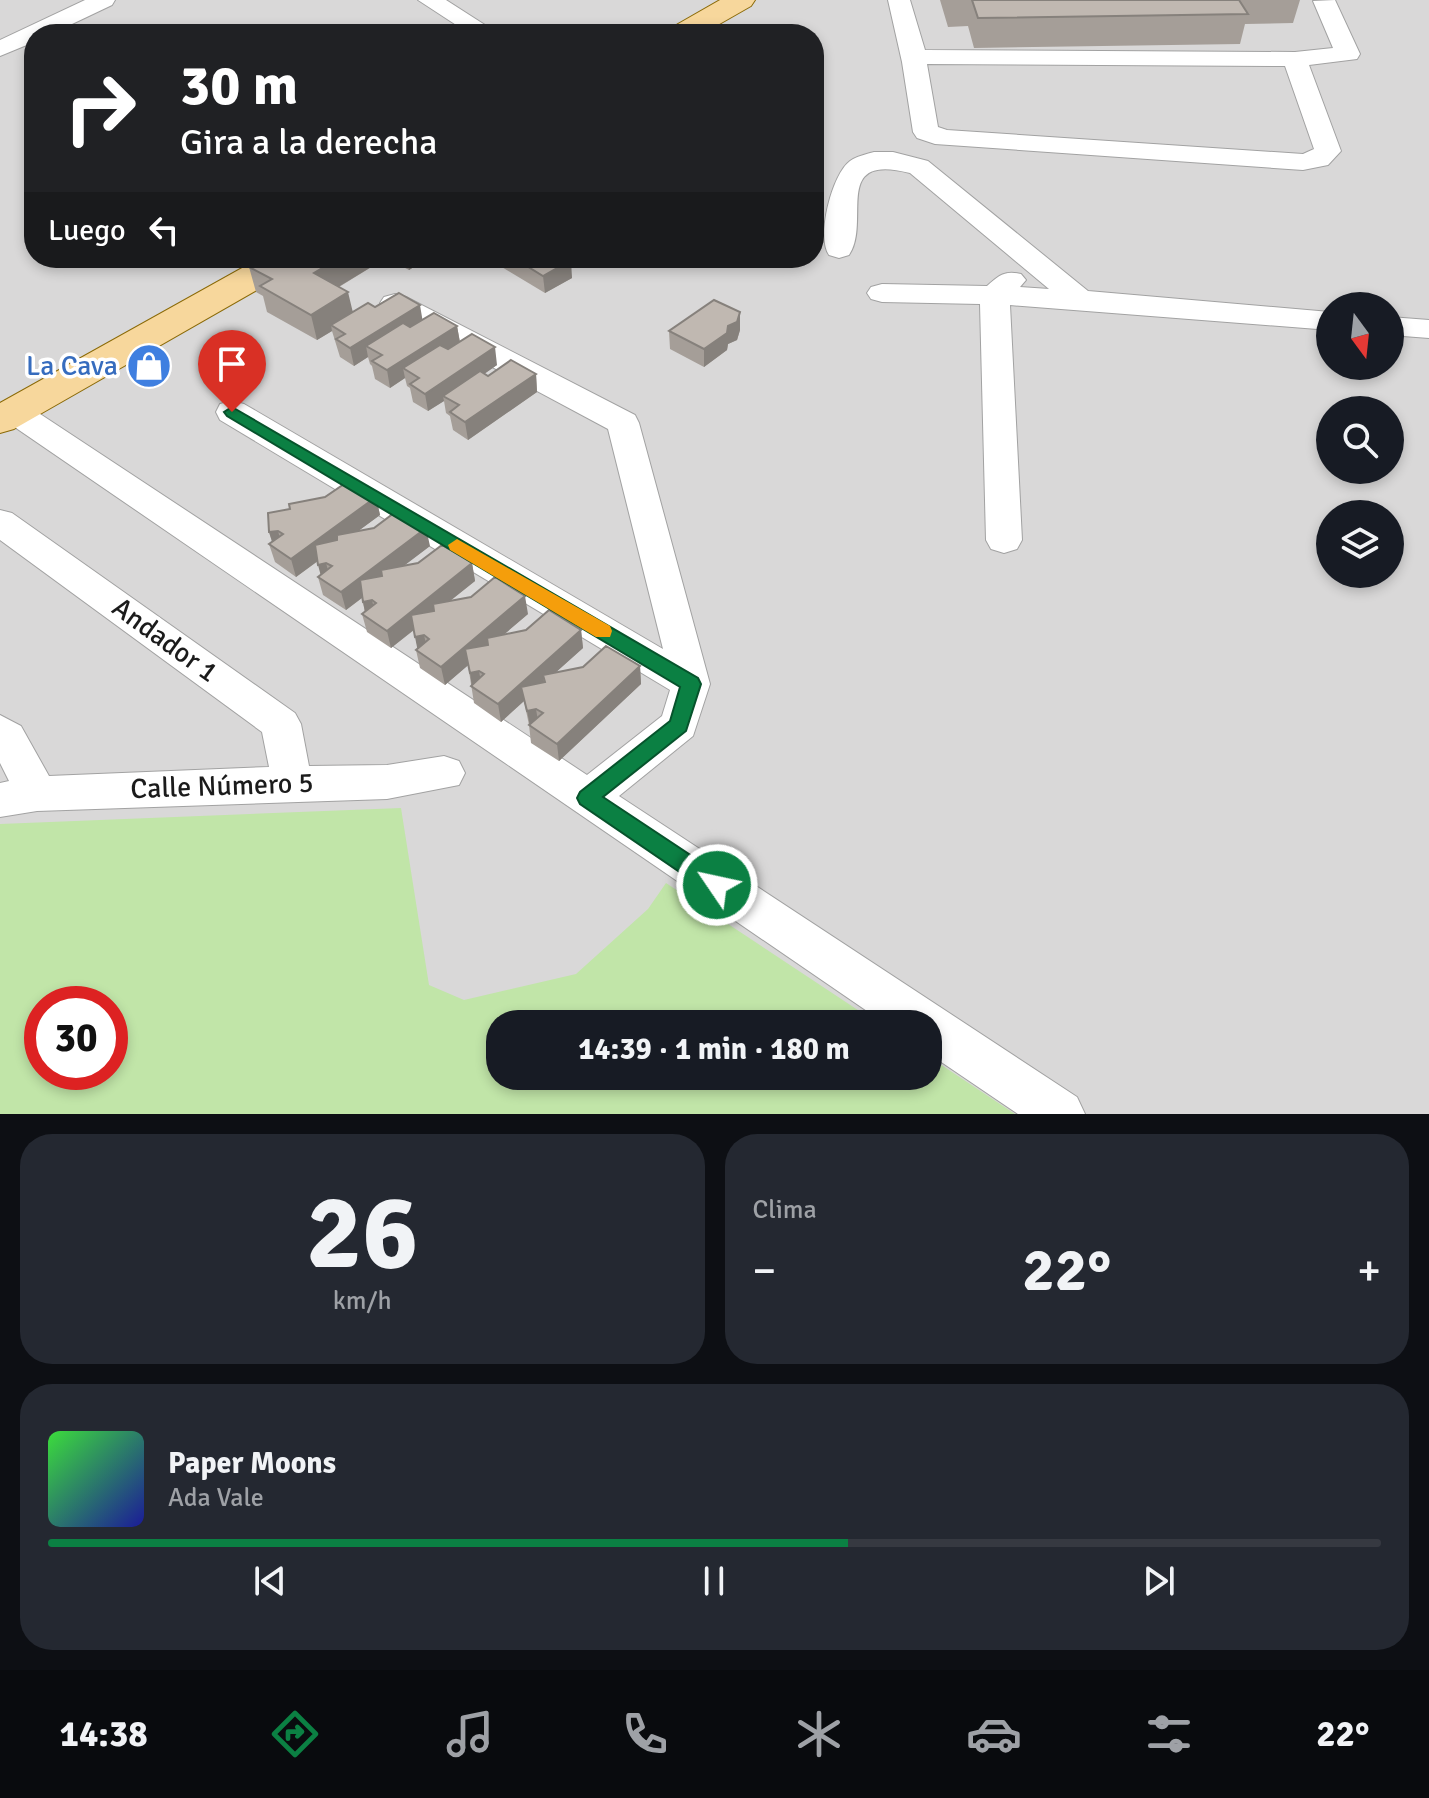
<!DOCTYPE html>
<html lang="es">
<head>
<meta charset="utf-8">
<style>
	:root { --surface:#171b24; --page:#242831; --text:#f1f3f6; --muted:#9ea1a6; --line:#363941; --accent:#0b8043 }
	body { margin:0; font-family:Signika,sans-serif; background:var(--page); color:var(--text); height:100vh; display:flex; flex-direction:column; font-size:30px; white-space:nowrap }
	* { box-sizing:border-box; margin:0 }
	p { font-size:26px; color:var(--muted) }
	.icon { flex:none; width:44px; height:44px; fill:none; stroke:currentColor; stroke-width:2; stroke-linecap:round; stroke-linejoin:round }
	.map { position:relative; height:1114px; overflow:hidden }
	.details { display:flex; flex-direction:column; gap:20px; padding:20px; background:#0d0f14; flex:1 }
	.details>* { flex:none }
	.hud { position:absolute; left:24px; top:24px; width:800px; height:244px; border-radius:32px; box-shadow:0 4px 12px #0003; background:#202124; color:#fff; overflow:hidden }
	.needle { width:52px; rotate:165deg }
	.tools { position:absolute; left:1316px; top:292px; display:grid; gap:16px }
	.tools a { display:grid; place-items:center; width:88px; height:88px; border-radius:50%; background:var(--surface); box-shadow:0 4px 12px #0003; font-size:40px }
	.speed { position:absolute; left:24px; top:986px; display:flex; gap:16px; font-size:40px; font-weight:700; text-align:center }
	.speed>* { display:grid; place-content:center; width:104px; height:104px; border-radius:50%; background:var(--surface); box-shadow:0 4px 12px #0003; line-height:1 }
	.speed .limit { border:12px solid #d22; background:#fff; color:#111 }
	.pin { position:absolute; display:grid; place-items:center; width:68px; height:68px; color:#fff; margin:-82px -34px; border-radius:50% 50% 50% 0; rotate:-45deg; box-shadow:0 0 8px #0007 }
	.pin .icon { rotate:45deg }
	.me { position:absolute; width:88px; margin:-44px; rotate:304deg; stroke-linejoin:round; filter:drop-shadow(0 0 6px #0008) }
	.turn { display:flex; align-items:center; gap:28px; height:168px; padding:0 24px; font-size:36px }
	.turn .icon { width:104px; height:104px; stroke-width:2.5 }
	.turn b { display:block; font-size:56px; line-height:68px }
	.then { display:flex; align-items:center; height:76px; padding:0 24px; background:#0003; gap:16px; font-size:30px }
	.big { font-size:60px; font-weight:700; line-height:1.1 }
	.details .card { flex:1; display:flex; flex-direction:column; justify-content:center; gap:12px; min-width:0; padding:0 28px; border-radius:32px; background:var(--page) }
	.details .dial { align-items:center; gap:0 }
	.dial b { font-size:104px; line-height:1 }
	.song { display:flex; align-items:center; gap:24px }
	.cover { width:96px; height:96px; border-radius:12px; background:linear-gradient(135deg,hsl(120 70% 55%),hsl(240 70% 35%)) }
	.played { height:8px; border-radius:4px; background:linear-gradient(90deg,var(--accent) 60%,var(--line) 60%) }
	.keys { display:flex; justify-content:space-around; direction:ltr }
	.heat { display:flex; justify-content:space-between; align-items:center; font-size:44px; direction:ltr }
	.details .tiles { flex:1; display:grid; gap:20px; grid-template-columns:1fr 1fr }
	.card:last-child { grid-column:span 2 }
	.trip { position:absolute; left:486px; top:1010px; width:456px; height:80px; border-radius:32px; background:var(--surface); box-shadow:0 4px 12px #0003; font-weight:700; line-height:80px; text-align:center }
	.tab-bar { display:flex; height:128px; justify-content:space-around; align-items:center; background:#090b0e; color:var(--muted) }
	.tab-bar .icon { width:56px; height:56px }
	.tab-bar .on { color:var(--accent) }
	.tab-bar b { font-size:36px; color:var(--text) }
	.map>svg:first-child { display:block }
	.residential { fill:#d9d8d8; fill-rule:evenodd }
	.grass { fill:#c1e5a8; fill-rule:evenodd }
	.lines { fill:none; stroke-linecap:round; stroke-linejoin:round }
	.minor-casing { stroke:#a2a2a2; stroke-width:2 }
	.major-casing { stroke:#8b6a07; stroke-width:2 }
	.minor { fill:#fff; fill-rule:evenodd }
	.major { fill:#f7d79c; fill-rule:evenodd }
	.wall { fill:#a59e98 }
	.shaded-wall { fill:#86817c }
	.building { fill:#c0b8b1; stroke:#86817c; stroke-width:2 }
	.route { fill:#0b8043; stroke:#07532c; stroke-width:2 }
	.slow { fill:#f59e0b }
	.labels { text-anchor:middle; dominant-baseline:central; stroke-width:7; stroke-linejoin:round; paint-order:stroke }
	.shop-label { font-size:28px; fill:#366cbe; stroke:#fff; text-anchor:end }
	.street-label { font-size:28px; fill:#1b1b1b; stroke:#fff }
</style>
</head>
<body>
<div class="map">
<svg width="1429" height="1114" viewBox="0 0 1429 1114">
	<rect width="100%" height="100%" fill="#ece9e1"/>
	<path class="residential" d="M 0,0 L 1429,0 L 1429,1114 L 0,1114 ZM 34,34 L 814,34 L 814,258 L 34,258 ZM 1330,306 L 1390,306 L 1390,366 L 1330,366 ZM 1330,410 L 1390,410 L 1390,470 L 1330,470 ZM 1330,514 L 1390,514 L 1390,574 L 1330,574 ZM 42,1004 L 110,1004 L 110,1072 L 42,1072 ZM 500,1024 L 928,1024 L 928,1076 L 500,1076 Z"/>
	<path class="grass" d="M 401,808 L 429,985 L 464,1000 L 576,974 L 648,909 L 666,883 L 879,1024 L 500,1024 L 500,1076 L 928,1076 L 928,1056 L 1015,1114 L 0,1114 L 0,824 ZM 42,1004 L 110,1004 L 110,1072 L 42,1072 Z"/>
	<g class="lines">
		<g class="minor-casing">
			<path id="minor" d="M 85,0 L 115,0 L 112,5 L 51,34 L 34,34 L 34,42 L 0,56 L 0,40 Z
				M 418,0 L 446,0 L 499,34 L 470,34 Z
				M 888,0 L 910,0 L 925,50 L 1295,52 L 1333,48 L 1313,1 L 1335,0 L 1360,54 L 1357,59 L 1309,65 L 1341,151 L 1328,165 L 1303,170 L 935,144 L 917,138 L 913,132 L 902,62 ZM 927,64 L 1285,66 L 1314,149 L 1303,154 L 947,130 L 938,127 Z
				M 874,152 L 893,152 L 928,161 L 1088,291 L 1330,312 L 1330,330 L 1010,305 L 1022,540 L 1017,549 L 1004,553 L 991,549 L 986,540 L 980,304 L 882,302 L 871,299 L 867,293 L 871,287 L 882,284 L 987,286 C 999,275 1005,270 1021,274 L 1026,280 L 1020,287 L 1049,289 L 910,173 C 830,152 872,222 849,255 L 839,258 L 829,255 C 816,237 832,174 850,161 C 857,156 867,154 874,152 Z
				M 395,294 L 406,297 L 635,415 L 639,423 L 710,684 L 693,736 L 619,796 L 1077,1097 L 1085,1114 L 1018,1114 L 928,1053 L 928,1024 L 886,1024 L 0,417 L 1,404 L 13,401 L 25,404 L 587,775 L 662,716 L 670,690 L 220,420 L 216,412 L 220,404 L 232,401 L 244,404 L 663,649 L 608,429 L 384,309 L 380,303 L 384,297 Z
				M 1390,317 L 1429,320 L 1429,338 L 1390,335 Z
				M 0,510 L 12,513 L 295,713 L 301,724 L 309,766 L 387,765 L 444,756 L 459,761 L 465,773 L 459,785 L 387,799 L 37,811 L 0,817 L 0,783 L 9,781 L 0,763 L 0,715 L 21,726 L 49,776 L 269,767 L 262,732 L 0,540 Z"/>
		</g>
		<g class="major-casing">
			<path id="major" d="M 720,0 L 755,0 L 751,6 L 702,34 L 666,34 L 671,28 Z
				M 260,258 L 304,258 L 299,266 L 14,429 L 0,433 L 0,403 Z"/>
		</g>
		<use href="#minor" class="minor"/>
		<use href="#major" class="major"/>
	</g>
	<path class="wall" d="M 940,0 L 1300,0 L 1293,23 L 1245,24 L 1240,44 L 974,48 L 968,26 L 948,27 Z
		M 264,258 L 428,258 L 409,270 L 386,258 L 339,287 L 353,312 L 375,307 L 423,320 L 457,326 L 460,342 L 497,365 L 484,374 L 488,376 L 536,374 L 537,392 L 468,440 L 453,430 L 450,416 L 446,413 L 444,401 L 428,411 L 413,402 L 410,388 L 407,386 L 405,378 L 390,388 L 375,379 L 372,366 L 370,364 L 368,357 L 354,366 L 340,357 L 332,331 L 317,340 L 267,312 L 263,296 L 256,292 L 249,267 Z
		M 487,258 L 567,258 L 572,278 L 545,293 Z
		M 740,330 L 737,340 L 728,344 L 727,350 L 704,367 L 670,349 L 669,331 Z
		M 376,497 L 380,515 L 358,531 L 430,546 L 403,566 L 472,563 L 475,581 L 450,601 L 528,614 L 503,635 L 581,630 L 583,648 L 555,673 L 640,666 L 641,684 L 559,761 L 531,743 L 529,725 L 524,701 L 501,722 L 474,703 L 468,665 L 445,685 L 420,668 L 416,650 L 418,649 L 414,630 L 391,648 L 367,632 L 362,614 L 365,612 L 362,598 L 346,610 L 323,595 L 318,577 L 321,575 L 318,561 L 296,577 L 275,562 L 269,544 L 272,542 L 269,532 Z"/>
	<path class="shaded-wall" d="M 339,258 L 386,258 L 320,298 L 314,273 Z
		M 407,258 L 428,258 L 409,270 Z
		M 571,260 L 572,278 L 545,293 L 543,276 Z
		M 348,292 L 354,317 L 331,325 L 332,331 L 317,340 L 311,315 Z
		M 420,305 L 423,323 L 366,346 L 368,357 L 354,366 L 350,348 Z
		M 740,312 L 740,330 L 737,340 L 728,344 L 727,350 L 704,367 L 704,349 L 728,326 Z
		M 457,326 L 460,343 L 403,368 L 405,378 L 390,388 L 387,370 Z
		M 495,347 L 497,365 L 448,399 L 443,396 L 444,401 L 428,411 L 425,394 Z
		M 536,374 L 537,392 L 468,440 L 465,422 Z
		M 376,497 L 380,515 L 296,577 L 291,559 Z
		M 426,528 L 430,546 L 346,610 L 341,592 Z
		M 278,531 L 283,549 L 274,547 L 269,532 Z
		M 326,563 L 331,581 L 322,580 L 318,565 Z
		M 472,563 L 475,581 L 391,648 L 387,631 Z
		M 525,596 L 528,614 L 445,685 L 441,667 Z
		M 372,600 L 376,618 L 366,617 L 363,602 Z
		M 581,630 L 583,648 L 545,682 L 543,675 L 544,682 L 521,687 L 524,701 L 501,722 L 498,704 Z
		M 424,635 L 428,653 L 418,652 L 415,637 Z
		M 640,666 L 641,684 L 559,761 L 557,744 Z
		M 479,671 L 482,688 L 472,687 L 470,673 Z
		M 536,709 L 539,727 L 530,726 L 527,711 Z"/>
	<path class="building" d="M 972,0 L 1239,0 L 1248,14 L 978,18 Z
		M 264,258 L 339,258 L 314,273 L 348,292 L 311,315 L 260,286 L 272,279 L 249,267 Z
		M 514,258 L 567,258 L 571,260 L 543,276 Z
		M 399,293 L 420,305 L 350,348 L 336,339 L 345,334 L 331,325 L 368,303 L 375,307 Z
		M 714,300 L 740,312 L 737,322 L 728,326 L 727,333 L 704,349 L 669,331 Z
		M 434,313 L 457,326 L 387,370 L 372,361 L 382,355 L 366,346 L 403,323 L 410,327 Z
		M 472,334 L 495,347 L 425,394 L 410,384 L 419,378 L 403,368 L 440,345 L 448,349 Z
		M 511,360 L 536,374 L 465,422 L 450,412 L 459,405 L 443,396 L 480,371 L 488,376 Z
		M 350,480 L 376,497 L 291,559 L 269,544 L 283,534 L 278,531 L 269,532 L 268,513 L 290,509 L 289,504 L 325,497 Z
		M 398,510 L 426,528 L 341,592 L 318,577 L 332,566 L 326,563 L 318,565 L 315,545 L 337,540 L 337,535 L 374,528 Z
		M 442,545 L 472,563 L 387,631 L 362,614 L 376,603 L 372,600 L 363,602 L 360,580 L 382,576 L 381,570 L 418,563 Z
		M 495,577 L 525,596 L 441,667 L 416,650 L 429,639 L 424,635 L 415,637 L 411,615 L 434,611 L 433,604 L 471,597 Z
		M 549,610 L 581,630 L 498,704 L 471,686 L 484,674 L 479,671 L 470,673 L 465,649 L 488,645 L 487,638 L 526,630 Z
		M 606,646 L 640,666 L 557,744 L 529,725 L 543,713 L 536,709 L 527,711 L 521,687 L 545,682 L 543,675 L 583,667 Z"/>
	<path class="route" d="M 232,407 L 698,678 L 701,684 L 686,731 L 603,797 L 725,878 L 728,885 L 725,892 L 717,894 L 709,892 L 580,804 L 577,798 L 580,792 L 670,721 L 680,687 L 227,416 L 224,412 Z"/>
	<path class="slow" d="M 457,539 L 610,626 L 612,631 L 610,637 L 596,637 L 450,550 L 448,545 Z"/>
	<defs>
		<g id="shop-disc" transform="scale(2.3)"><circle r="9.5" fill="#3f7fe0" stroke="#fff"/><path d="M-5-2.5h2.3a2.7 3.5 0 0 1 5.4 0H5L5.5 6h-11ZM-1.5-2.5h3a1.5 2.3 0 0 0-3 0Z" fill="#fff"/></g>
	</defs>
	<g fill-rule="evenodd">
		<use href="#shop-disc" x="149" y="366"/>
	</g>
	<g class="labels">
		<g class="shop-label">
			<text x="118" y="366">La Cava</text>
		</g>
		<g class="street-label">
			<text transform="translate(165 640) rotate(36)">Andador 1</text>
			<text transform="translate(222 786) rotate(-2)">Calle Número 5</text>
		</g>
	</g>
</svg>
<div class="tools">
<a><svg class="needle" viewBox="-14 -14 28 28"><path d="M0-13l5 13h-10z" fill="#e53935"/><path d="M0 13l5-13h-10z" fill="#9ea1a6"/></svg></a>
<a><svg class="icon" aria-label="search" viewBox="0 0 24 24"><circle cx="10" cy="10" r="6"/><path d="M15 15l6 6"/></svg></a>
<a><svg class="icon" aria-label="layers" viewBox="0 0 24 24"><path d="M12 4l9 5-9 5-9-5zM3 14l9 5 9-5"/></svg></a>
</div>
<div class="speed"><div class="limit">30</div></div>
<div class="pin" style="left:232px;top:412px;background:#d93025"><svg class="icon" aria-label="arrive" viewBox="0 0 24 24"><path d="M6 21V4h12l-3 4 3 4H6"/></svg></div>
<svg class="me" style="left:717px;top:885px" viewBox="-20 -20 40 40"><circle r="17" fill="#0b8043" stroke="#fff" stroke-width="3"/><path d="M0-11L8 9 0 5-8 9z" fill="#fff"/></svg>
<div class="trip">14:39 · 1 min · 180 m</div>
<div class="hud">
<div class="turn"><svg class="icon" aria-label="right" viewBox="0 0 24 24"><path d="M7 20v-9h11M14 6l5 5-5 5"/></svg><div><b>30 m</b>Gira a la derecha</div></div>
<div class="then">Luego<svg class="icon" aria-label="left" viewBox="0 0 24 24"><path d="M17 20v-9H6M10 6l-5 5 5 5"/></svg></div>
</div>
</div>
<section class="details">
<div class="tiles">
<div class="card dial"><b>26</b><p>km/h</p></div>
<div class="card"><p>Clima</p>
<div class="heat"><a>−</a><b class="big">22°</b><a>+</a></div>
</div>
<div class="card">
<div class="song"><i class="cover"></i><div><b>Paper Moons</b><p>Ada Vale</p></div></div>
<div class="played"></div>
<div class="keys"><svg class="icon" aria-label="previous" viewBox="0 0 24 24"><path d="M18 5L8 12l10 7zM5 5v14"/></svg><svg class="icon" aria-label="pause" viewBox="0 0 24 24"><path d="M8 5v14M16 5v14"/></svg><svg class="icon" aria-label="next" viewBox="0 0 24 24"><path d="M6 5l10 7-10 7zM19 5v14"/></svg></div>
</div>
</div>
</section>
<nav class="tab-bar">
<b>14:38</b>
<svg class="icon on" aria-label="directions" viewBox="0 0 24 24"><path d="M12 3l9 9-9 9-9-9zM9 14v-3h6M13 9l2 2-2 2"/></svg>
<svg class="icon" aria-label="music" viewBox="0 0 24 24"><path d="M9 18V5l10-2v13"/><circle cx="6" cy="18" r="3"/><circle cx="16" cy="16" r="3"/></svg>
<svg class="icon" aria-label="phone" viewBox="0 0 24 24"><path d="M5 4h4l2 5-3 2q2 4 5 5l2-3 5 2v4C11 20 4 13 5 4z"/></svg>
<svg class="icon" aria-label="climate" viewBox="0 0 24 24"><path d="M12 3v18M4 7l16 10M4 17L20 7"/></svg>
<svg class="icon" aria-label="car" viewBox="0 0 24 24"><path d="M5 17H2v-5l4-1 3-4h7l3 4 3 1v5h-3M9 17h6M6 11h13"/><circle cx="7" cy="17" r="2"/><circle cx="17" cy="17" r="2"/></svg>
<svg class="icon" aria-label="filters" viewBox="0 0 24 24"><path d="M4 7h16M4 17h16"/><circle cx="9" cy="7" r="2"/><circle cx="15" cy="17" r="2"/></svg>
<b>22°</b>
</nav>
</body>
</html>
